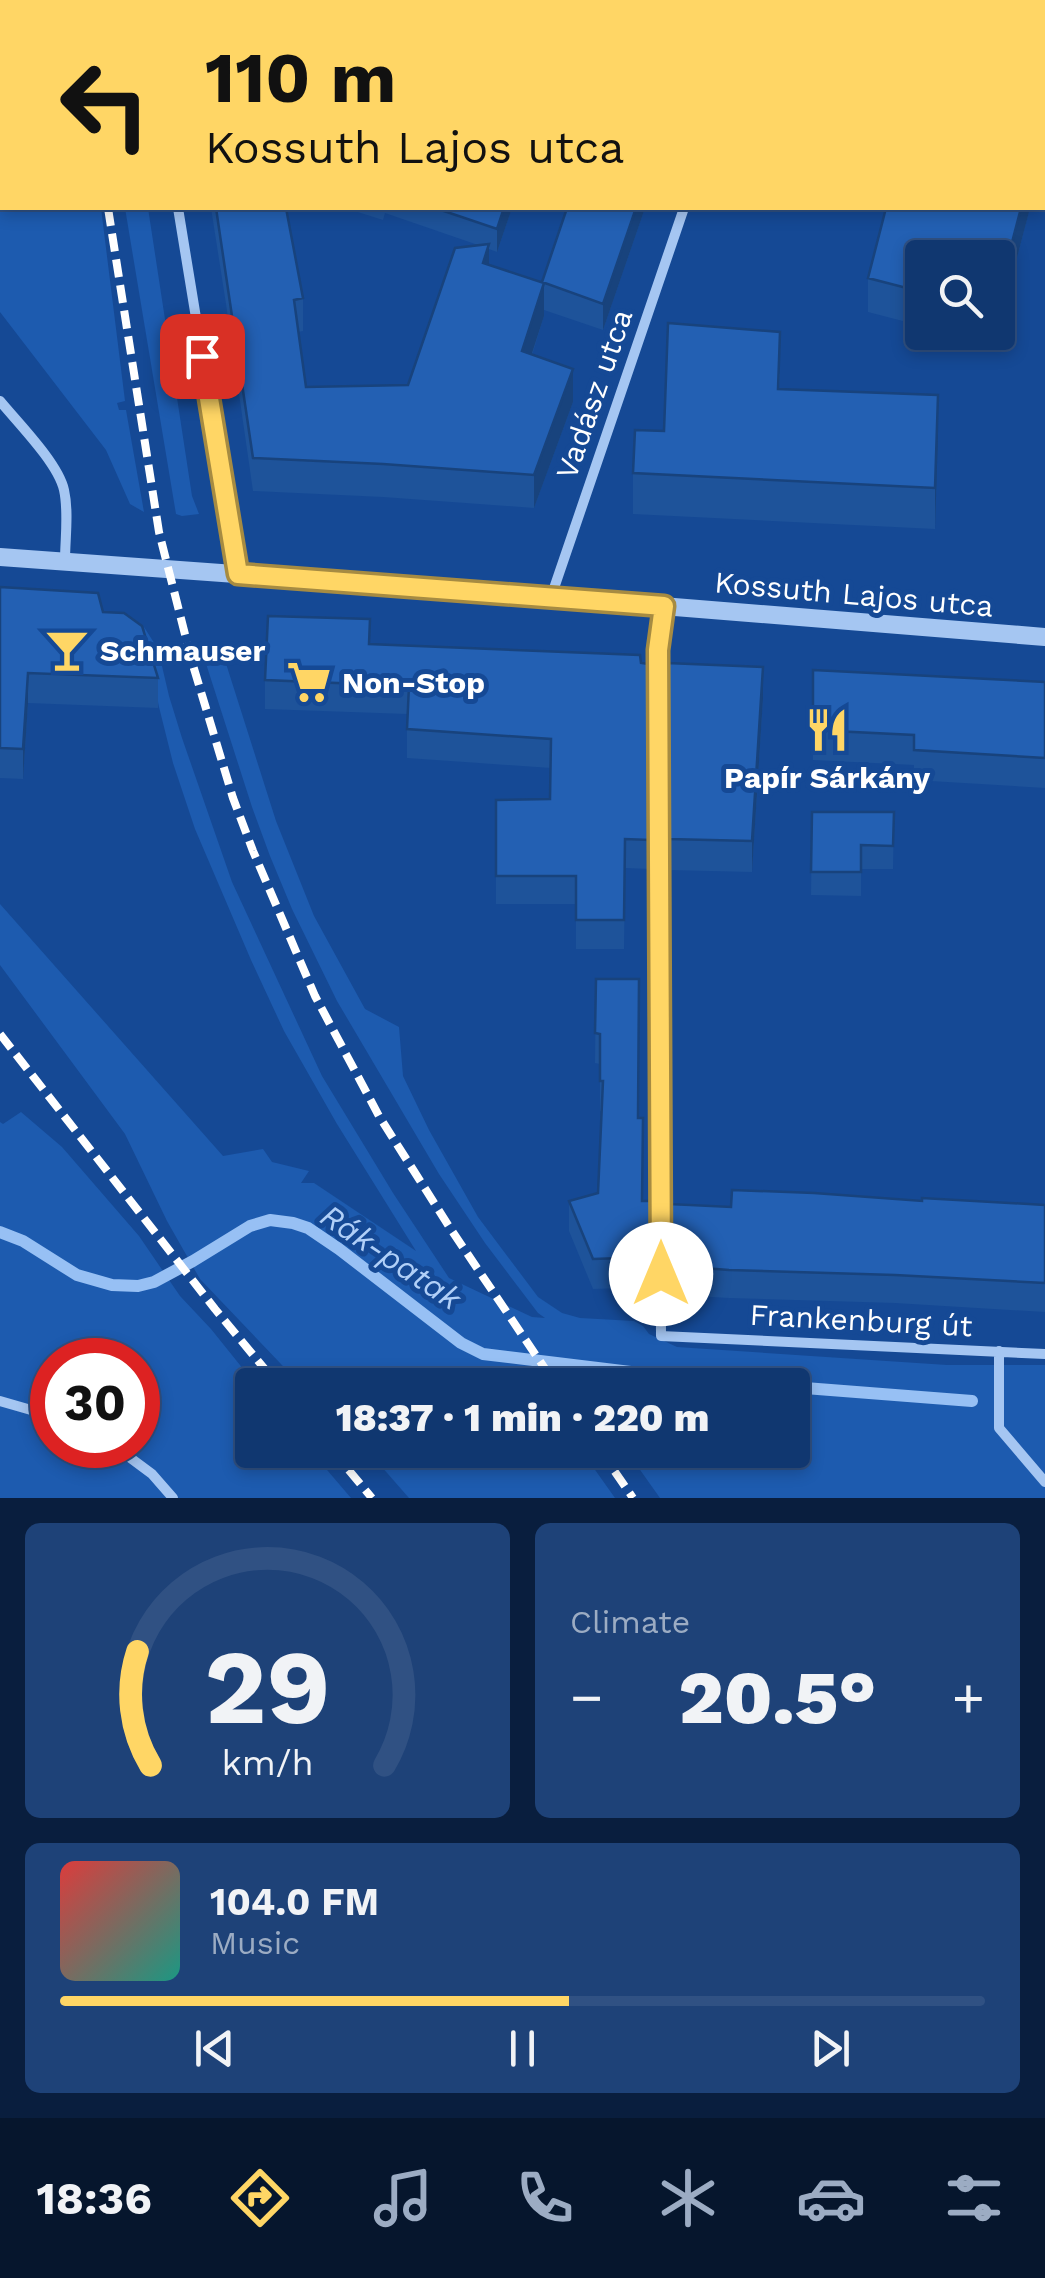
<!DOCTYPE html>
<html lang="en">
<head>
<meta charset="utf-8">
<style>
	:root { --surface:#103770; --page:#1e4278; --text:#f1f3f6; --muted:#9cacc3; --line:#305183; --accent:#ffd665 }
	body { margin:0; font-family:"Work Sans",sans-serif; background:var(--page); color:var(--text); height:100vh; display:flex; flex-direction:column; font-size:38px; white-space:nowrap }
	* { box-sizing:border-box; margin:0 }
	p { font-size:32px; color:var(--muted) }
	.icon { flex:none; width:55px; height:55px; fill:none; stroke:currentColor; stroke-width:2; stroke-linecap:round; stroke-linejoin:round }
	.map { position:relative; height:1498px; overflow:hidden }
	.details { display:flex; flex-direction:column; gap:25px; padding:25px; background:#091e3e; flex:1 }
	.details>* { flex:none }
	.guide { position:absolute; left:0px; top:0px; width:1045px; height:210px; box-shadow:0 5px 15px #0003,0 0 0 2px var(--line); background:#ffd665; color:#111; overflow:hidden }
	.controls { position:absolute; left:905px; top:240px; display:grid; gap:20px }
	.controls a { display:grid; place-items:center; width:110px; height:110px; border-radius:10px; background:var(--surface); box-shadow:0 5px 15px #0003,0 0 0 2px var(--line); font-size:50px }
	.speed { position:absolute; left:30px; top:1338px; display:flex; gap:20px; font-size:50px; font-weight:700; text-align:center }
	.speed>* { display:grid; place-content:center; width:130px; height:130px; border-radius:50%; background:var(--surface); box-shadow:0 5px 15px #0003,0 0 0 2px var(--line); line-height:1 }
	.speed .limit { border:15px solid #d22; background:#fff; color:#111 }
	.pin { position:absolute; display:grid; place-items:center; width:85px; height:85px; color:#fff; margin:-42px; border-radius:20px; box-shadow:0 5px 15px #0006 }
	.me { position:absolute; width:110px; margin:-55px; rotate:0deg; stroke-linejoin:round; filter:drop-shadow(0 0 8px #0008) }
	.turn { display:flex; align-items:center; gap:35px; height:210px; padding:0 40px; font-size:45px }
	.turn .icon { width:130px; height:130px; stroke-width:2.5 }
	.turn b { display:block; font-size:70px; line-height:85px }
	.big { font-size:75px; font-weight:800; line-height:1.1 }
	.details .tile { flex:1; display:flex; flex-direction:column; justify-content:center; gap:15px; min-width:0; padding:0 35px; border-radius:15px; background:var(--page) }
	.details .dial { align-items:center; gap:0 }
	.dial svg { height:260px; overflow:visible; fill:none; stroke:var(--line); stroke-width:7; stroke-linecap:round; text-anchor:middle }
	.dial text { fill:var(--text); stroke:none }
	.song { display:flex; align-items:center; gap:30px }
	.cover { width:120px; height:120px; border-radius:15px; background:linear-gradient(135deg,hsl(0 70% 55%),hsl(170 70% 35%)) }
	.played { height:10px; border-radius:5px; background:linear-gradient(90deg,var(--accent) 55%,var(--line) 55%) }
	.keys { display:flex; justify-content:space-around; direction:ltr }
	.heat { display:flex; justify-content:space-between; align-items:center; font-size:55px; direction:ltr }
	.details .tiles { flex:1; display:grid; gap:25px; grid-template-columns:1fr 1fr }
	.tile:last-child { grid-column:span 2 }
	.trip { position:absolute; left:235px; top:1368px; width:575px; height:100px; border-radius:10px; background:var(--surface); box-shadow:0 5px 15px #0003,0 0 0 2px var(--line); font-weight:800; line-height:100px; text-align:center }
	.tab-bar { display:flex; height:160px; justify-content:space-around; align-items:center; background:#06162d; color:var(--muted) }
	.tab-bar .icon { width:70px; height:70px }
	.tab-bar .active { color:var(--accent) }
	.tab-bar b { font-size:45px; color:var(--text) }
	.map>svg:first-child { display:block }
	.green { fill:#1d5baf; fill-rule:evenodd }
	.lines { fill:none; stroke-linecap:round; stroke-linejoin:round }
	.stream { stroke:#97c0f4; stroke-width:12 }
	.minor { stroke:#a5c6f2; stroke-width:10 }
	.tertiary { stroke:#a5c6f2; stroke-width:18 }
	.rail { stroke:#fff; stroke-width:8; stroke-dasharray:18 8; stroke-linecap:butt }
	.wall { fill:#1e539a }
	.shaded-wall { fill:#18437d }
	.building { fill:#2360b3; stroke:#18437d; stroke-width:2.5 }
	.route-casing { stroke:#a68b42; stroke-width:25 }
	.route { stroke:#ffd665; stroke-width:18 }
	.labels { text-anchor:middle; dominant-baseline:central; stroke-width:10; stroke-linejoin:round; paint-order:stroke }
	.street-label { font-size:30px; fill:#fff; stroke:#154995 }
	.poi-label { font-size:30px; font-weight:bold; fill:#fff; stroke:#154995; text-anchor:start }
	.water-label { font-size:32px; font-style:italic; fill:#b1d0f8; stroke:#154995 }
</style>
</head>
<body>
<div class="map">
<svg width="1045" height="1498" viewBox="0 0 1045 1498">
	<rect width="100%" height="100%" fill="#154995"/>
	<path class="green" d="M 2,160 L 2,208 L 101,208 L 125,401 L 117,403 L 119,410 L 126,410 L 144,512 L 130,504 L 106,450 L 0,312 L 0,161 Z
		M 125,208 L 148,208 L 192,496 L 199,514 L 182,516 L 176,514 Z
		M 144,627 L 158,649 L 169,696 L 182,738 L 232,882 L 322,1076 L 393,1193 L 449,1278 L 532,1317 L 545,1318 L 538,1313 L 485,1243 L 439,1174 L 337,1001 L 292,909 L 270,856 L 252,807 L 201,648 L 222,651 L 276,821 L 314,916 L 365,1009 L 399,1027 L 403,1076 L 429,1130 L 478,1217 L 538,1297 L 562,1313 L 580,1318 L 634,1321 L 643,1326 L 649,1334 L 677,1347 L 947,1365 L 1045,1365 L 1045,1498 L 660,1498 L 626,1450 L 792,1450 L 792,1385 L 576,1385 L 566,1380 L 536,1385 L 301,1385 L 200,1279 L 167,1221 L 125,1134 L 0,965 L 0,904 L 223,1156 L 263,1149 L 272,1162 L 309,1171 L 301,1183 L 314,1183 L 416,1251 L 337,1124 L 284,1031 L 251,960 L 195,829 L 173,763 L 159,707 Z
		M 21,1112 L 62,1147 L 139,1236 L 180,1296 L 211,1329 L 256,1385 L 252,1385 L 252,1450 L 310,1450 L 351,1498 L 0,1498 L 0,1122 L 3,1124 ZM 52,1360 L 138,1360 L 138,1445 L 52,1445 Z
		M 367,1450 L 581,1450 L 615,1498 L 409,1498 Z"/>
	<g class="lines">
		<path class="stream" d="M 0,1232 L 23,1241 L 77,1275 L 112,1285 L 138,1286 L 154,1282 L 193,1261 L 250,1226 L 270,1220 L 293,1223 L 308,1228 L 339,1249 L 461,1343 L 483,1354 L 647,1374 L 771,1385
			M 792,1387 L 972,1401"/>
		<path class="minor" d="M 145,0 L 145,2
			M 754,2 L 755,0
			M 178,208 L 238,574
			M 0,401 C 18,423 58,463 64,490 C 69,512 65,539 65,561
			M 551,597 L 684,208
			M 664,606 L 658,651 L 661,1336 L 1045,1354
			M 999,1351 L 999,1428 L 1045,1482
			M 0,1401 L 52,1416
			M 113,1445 L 152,1474 L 173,1498"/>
		<path class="tertiary" d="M 0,557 L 551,597 L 1045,637"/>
		<path class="rail" d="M 76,0 L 76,2
			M 108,208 L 159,532 L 192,662 L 233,798 L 253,851 L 315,996 L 379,1116 L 450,1228 L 556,1385
			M 0,1034 L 215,1309 L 278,1385
			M 332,1450 L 372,1498
			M 600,1450 L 633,1498"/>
	</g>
	<path class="wall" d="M 211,208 L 286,208 L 303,298 L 303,331 L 298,332 L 306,387 L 408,385 L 478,245 L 385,213 L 383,220 L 345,208 L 512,208 L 497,252 L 489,249 L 489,265 L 542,282 L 567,208 L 645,208 L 603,330 L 544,310 L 544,316 L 532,355 L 573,402 L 534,508 L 383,497 L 253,491 L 226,304 Z
		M 886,208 L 1030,208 L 998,330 L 998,258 L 922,258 L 922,326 L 868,312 L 868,278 Z
		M 947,332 L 997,332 L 994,345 Z
		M 780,373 L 779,389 L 938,436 L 935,529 L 633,514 L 633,473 L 664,431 Z
		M 0,587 L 103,612 L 158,678 L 158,708 L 28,703 L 23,779 L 0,778 Z
		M 370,644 L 649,664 L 650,869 L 625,868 L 624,949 L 576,949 L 576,904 L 496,904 L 496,800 L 550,799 L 551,768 L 407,758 L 407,714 L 265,709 L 265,680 Z
		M 667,663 L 763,698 L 752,872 L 668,870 Z
		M 813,670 L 1045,682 L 1045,788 L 914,780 L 914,765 L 813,760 Z
		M 812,812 L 894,812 L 893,869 L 861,869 L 861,896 L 811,895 Z
		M 596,979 L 638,1118 L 642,1201 L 652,1201 L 652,1287 L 593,1289 L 569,1231 L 569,1201 L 598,1193 L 601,1111 L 600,1111 L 600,1064 L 595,1063 Z
		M 922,1201 L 1045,1205 L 1045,1312 L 895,1303 L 729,1298 L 677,1295 L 677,1286 L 670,1287 L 669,1204 L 731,1207 Z"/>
	<path class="shaded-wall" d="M 504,208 L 512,208 L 497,252 L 497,229 Z
		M 636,208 L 645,208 L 603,330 L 603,304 Z
		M 1021,208 L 1030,208 L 998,330 L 998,296 Z
		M 489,244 L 489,277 L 483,263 Z
		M 544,283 L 544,316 L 522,384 L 522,351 Z
		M 573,369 L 573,402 L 534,508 L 534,475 Z
		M 938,395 L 938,436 L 935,529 L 935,488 Z
		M 763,667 L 763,698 L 752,872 L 752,841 Z
		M 28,673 L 28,703 L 23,779 L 23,749 Z"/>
	<path class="building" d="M 185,0 L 237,0 L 238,2 L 186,2 Z
		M 287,0 L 358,0 L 365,2 L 274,2 Z
		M 635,0 L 707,0 L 706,2 L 634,2 Z
		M 783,0 L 833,0 L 832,2 L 782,2 Z
		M 216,208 L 286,208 L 303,298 L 294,300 L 306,387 L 408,385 L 455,248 L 489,244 L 483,263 L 544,283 L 522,351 L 573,369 L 534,475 L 383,464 L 253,458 Z
		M 435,208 L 504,208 L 497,229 Z
		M 567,208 L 636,208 L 603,304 L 542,282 Z
		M 886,208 L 1021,208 L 998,296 L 998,258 L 922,258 L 922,292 L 868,278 Z
		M 668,323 L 780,332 L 778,389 L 938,395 L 935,488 L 633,473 L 635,430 L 664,431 Z
		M 0,587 L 98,593 L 103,612 L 124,613 L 142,626 L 158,678 L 28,673 L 23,749 L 0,748 Z
		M 268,616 L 370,619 L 369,644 L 640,655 L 641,663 L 649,664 L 650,840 L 625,839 L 624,920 L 576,920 L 576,876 L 496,876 L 496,800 L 550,799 L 551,739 L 407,729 L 409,686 L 265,680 Z
		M 667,663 L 763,667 L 752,841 L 668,839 Z
		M 813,670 L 1045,682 L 1045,758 L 914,750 L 914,735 L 813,730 Z
		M 812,812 L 894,812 L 893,846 L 861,845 L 861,872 L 811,872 Z
		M 596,979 L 639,979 L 638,1118 L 643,1118 L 642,1201 L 652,1201 L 652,1257 L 593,1259 L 569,1201 L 598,1193 L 603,1081 L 600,1081 L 600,1034 L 595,1033 Z
		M 732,1190 L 814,1193 L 922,1201 L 922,1198 L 1045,1205 L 1045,1283 L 895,1275 L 729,1270 L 677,1266 L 677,1258 L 670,1258 L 669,1204 L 731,1207 Z"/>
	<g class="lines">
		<g class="route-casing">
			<path id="route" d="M 202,356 L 238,574 L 664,606 L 658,650 L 661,1274"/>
		</g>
		<use href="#route" class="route"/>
	</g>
	<defs>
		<g id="bar-bare" transform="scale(3.45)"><path d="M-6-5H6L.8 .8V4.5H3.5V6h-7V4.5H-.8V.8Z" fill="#ffd665" stroke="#154995" stroke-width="2.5" paint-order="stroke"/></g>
		<g id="supermarket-bare" transform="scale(3.45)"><path d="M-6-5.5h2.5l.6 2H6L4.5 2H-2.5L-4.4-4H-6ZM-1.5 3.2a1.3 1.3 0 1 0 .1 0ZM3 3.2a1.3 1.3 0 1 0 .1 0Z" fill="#ffd665" stroke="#154995" stroke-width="2.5" paint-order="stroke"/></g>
		<g id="restaurant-bare" transform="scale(3.45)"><path d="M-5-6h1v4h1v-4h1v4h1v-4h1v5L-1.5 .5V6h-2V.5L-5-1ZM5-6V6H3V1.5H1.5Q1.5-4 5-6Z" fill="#ffd665" stroke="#154995" stroke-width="2.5" paint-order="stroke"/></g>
	</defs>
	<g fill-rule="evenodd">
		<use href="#bar-bare" x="67" y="650"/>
		<use href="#supermarket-bare" x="309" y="682"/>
		<use href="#restaurant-bare" x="827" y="730"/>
	</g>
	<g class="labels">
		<g class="street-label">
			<text transform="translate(594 394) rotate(-71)">Vadász utca</text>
			<text transform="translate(854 594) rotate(5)">Kossuth Lajos utca</text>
			<text transform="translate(861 1320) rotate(3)">Frankenburg út</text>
		</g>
		<g class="poi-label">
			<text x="100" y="650">Schmauser</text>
			<text x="342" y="682">Non-Stop</text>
			<text x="827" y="777" text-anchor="middle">Papír Sárkány</text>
		</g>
		<g class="water-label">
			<text transform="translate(391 1257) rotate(34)">Rák-patak</text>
		</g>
	</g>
</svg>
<div class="controls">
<a><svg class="icon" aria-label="search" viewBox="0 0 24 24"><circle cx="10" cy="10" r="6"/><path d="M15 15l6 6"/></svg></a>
</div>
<div class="speed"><div class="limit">30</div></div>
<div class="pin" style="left:202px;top:356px;background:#d93025"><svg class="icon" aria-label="arrive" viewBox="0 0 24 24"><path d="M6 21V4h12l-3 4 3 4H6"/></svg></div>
<svg class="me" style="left:661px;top:1274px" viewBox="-20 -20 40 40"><circle r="19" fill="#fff"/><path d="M0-13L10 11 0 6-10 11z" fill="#ffd665"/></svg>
<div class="trip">18:37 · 1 min · 220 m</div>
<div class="guide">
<div class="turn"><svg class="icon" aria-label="left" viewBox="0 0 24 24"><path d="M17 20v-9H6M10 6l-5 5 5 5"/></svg><div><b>110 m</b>Kossuth Lajos utca</div></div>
</div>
</div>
<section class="details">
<div class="tiles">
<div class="tile dial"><svg viewBox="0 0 100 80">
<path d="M14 69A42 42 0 1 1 86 69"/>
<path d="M14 69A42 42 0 0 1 10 34" stroke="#ffd665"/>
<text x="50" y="56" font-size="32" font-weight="700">29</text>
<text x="50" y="72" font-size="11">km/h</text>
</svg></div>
<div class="tile"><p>Climate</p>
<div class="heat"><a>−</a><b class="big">20.5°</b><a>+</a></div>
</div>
<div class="tile">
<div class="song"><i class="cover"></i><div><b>104.0 FM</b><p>Music</p></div></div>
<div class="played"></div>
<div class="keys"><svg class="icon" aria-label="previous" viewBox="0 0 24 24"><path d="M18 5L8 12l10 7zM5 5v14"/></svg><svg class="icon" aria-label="pause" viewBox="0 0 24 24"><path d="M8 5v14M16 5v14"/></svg><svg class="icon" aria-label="next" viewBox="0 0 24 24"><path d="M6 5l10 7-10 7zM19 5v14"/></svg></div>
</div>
</div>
</section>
<nav class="tab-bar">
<b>18:36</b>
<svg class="icon active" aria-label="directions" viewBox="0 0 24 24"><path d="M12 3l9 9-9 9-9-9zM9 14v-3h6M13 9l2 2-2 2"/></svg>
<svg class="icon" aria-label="music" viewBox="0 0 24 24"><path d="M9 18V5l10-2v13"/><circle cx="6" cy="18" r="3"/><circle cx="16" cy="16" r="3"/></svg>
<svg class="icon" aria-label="phone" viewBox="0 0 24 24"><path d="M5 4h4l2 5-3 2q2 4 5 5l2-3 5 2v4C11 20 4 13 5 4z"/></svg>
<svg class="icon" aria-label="climate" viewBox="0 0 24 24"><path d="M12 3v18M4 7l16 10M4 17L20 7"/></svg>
<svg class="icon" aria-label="car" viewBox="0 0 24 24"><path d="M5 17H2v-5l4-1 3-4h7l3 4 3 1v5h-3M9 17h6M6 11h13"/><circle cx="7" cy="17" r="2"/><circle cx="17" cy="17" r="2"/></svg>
<svg class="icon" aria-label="filters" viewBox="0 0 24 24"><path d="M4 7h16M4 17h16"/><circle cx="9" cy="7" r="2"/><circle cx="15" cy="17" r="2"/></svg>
</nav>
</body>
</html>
